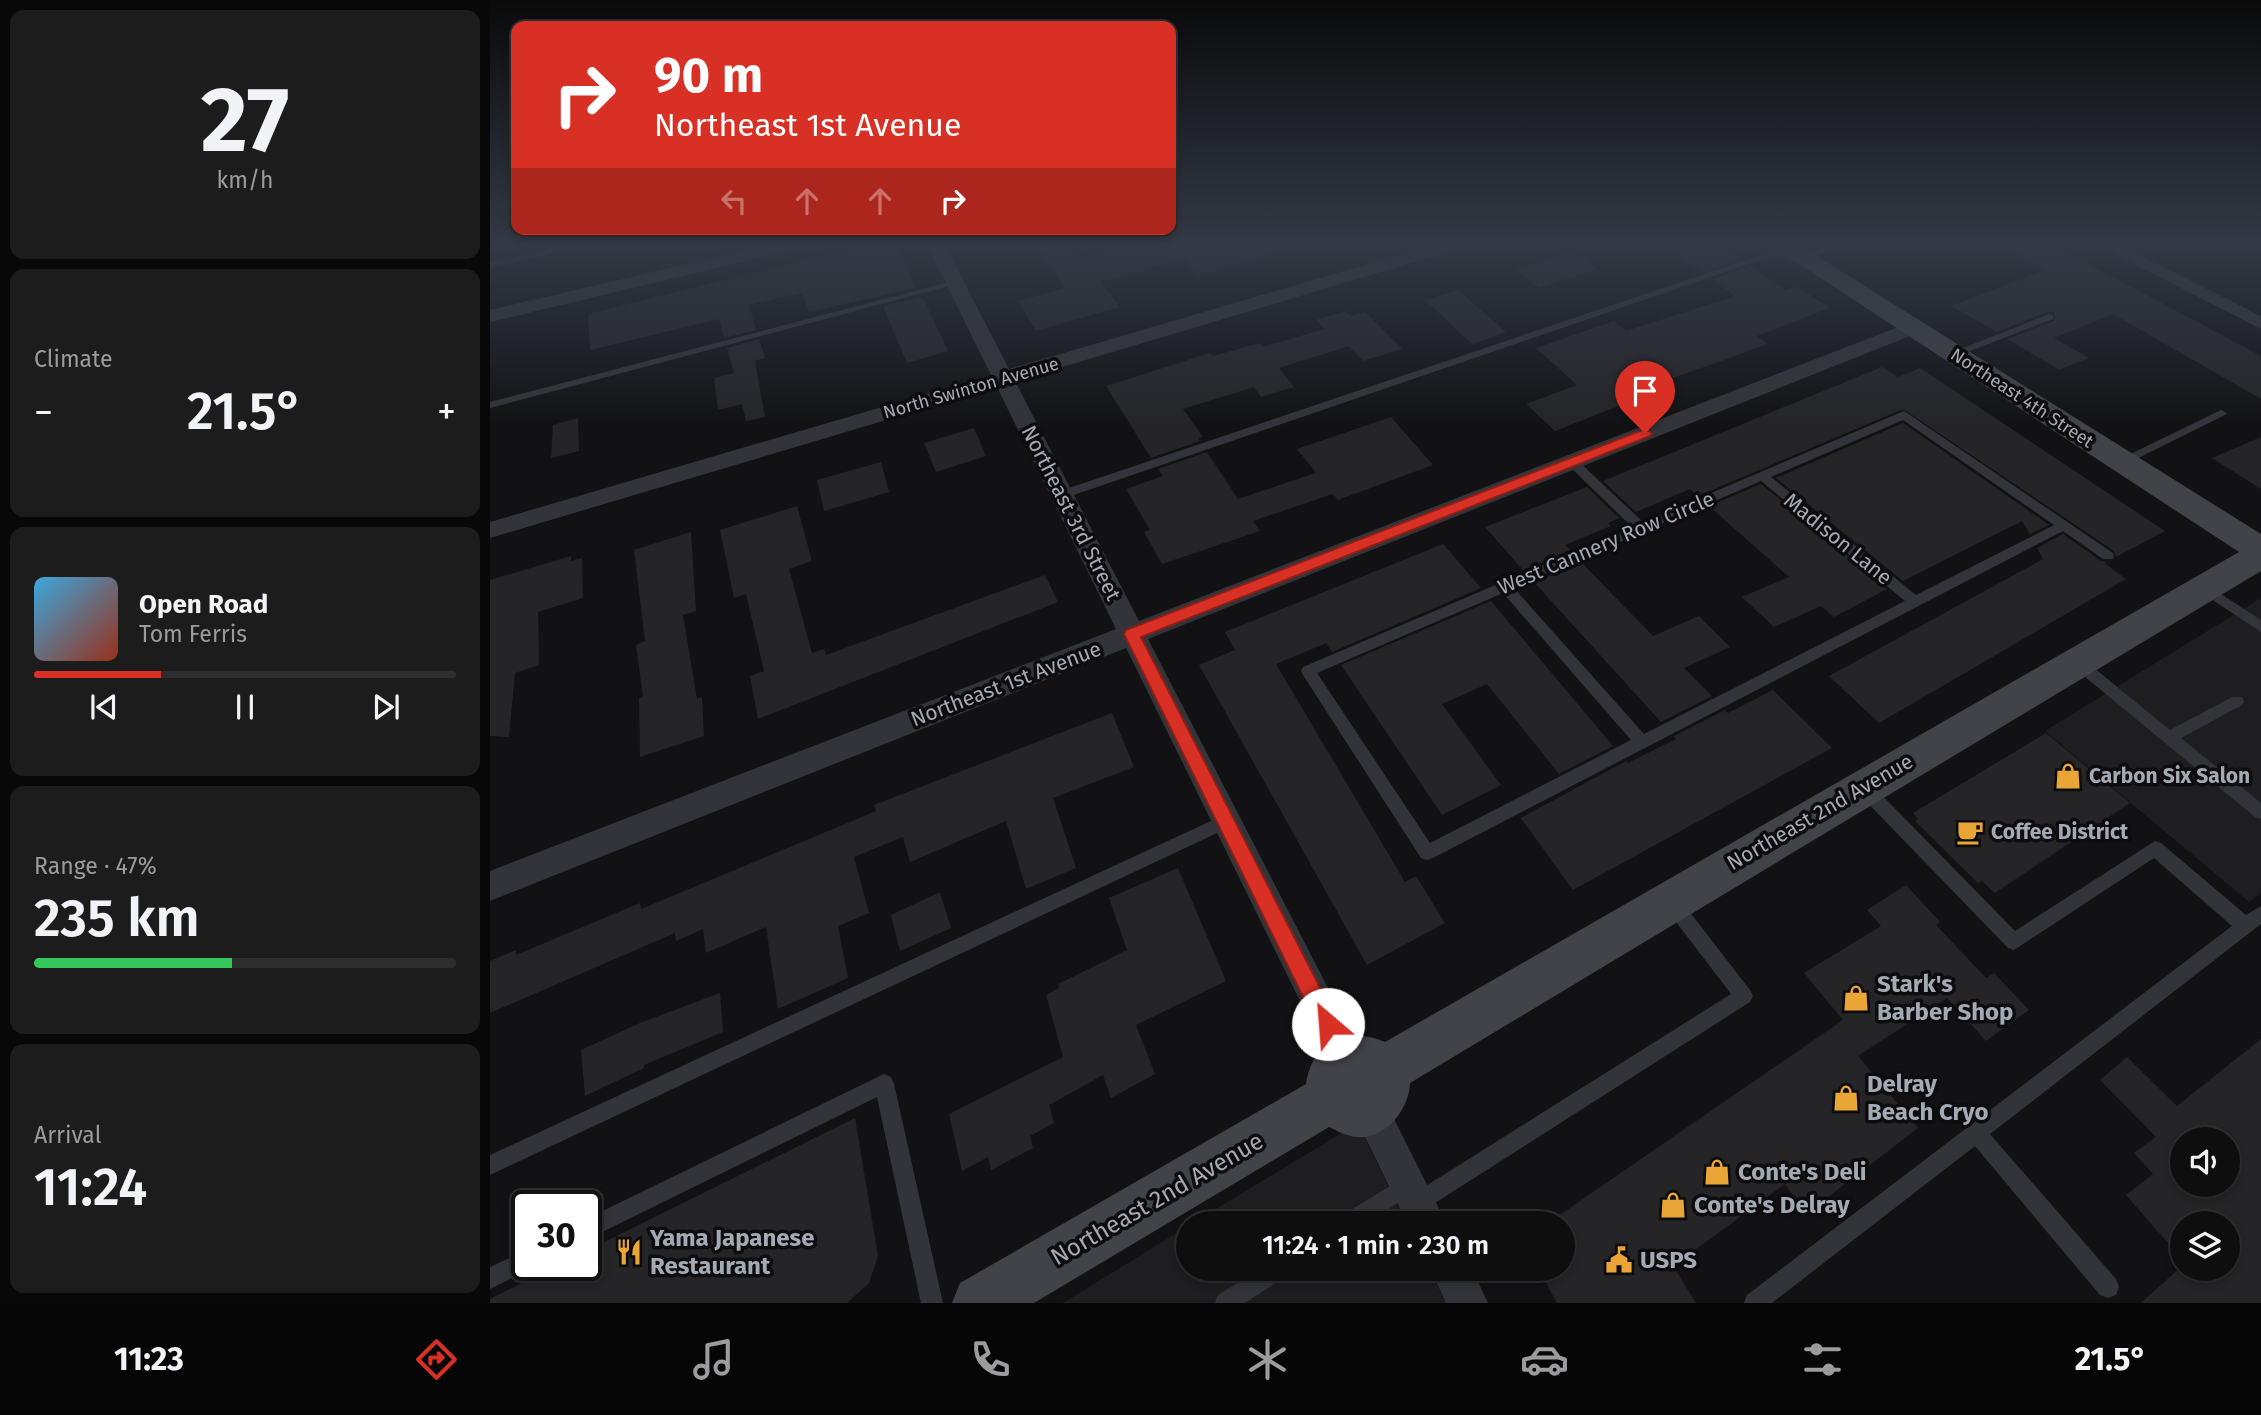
<!DOCTYPE html>
<html lang="en">
<head>
<meta charset="utf-8">
<style>
	:root { --surface:#0e0e0f; --page:#1c1c1d; --text:#f1f3f6; --muted:#9b9c9e; --line:#2e2e2f; --accent:#d93025 }
	body { margin:0; font-family:"Fira Sans",sans-serif; background:var(--page); color:var(--text); height:100vh; display:flex; flex-direction:column; font-size:26px; white-space:nowrap }
	* { box-sizing:border-box; margin:0 }
	p { font-size:23px; color:var(--muted) }
	.icon { flex:none; width:38px; height:38px; fill:none; stroke:currentColor; stroke-width:2; stroke-linecap:round; stroke-linejoin:round }
	.map { position:relative; flex:1; overflow:hidden }
	.panel { display:flex; flex-direction:column; gap:10px; padding:10px; background:#080808; width:490px }
	.panel>* { flex:none }
	.banner { position:absolute; left:21px; top:21px; width:665px; height:214px; border-radius:14px; box-shadow:0 4px 10px #0003,0 0 0 2px var(--line); background:#d93025; color:#fff; overflow:hidden }
	.buttons { position:absolute; left:1680px; top:1127px; display:grid; gap:14px }
	.buttons a { display:grid; place-items:center; width:70px; height:70px; border-radius:50%; background:var(--surface); box-shadow:0 4px 10px #0003,0 0 0 2px var(--line); font-size:35px }
	.speed { position:absolute; left:21px; top:1190px; display:flex; gap:14px; font-size:35px; font-weight:700; text-align:center }
	.speed>* { display:grid; place-content:center; width:91px; height:91px; border-radius:50%; background:var(--surface); box-shadow:0 4px 10px #0003,0 0 0 2px var(--line); line-height:1 }
	.speed .limit { border:4px solid #111; border-radius:10px; background:#fff; color:#111 }
	.pin { position:absolute; display:grid; place-items:center; width:60px; height:60px; color:#fff; margin:-72px -30px; border-radius:50% 50% 50% 0; rotate:-45deg; box-shadow:0 0 7px #0007 }
	.pin .icon { rotate:45deg }
	.me { position:absolute; width:77px; margin:-38px; rotate:333deg; stroke-linejoin:round; filter:drop-shadow(0 0 5px #0008) }
	.turn { display:flex; align-items:center; gap:24px; height:147px; padding:0 28px; font-size:32px }
	.turn .icon { width:91px; height:91px; stroke-width:2.5 }
	.turn b { display:block; font-size:49px; line-height:60px }
	.lanes { display:flex; align-items:center; height:66px; padding:0 28px; background:#0003; justify-content:center; gap:35px; direction:ltr }
	.lanes .off { opacity:.35 }
	.big { font-size:52px; font-weight:600; line-height:1.1 }
	.panel .card { flex:1; display:flex; flex-direction:column; justify-content:center; gap:10px; min-width:0; padding:0 24px; border-radius:14px; background:var(--page) }
	.panel .dial { align-items:center; gap:0 }
	.dial b { font-size:91px; line-height:1 }
	.song { display:flex; align-items:center; gap:21px }
	.cover { width:84px; height:84px; border-radius:10px; background:linear-gradient(135deg,hsl(200 70% 55%),hsl(10 70% 35%)) }
	.played { height:7px; border-radius:4px; background:linear-gradient(90deg,var(--accent) 30%,var(--line) 30%) }
	.keys { display:flex; justify-content:space-around; direction:ltr }
	.heat { display:flex; justify-content:space-between; align-items:center; font-size:38px; direction:ltr }
	.charge { height:10px; border-radius:5px; background:linear-gradient(90deg,#34c759 47%,var(--line) 0) }
	.trip { position:absolute; left:686px; top:1211px; width:399px; height:70px; border-radius:35px; background:var(--surface); box-shadow:0 4px 10px #0003,0 0 0 2px var(--line); font-weight:600; line-height:70px; text-align:center }
	.tab-bar { display:flex; height:112px; justify-content:space-around; align-items:center; background:#060606; color:var(--muted) }
	.tab-bar .icon { width:49px; height:49px }
	.tab-bar .on { color:var(--accent) }
	.tab-bar b { font-size:32px; color:var(--text) }
	main { display:flex; flex:1; min-height:0 }
	.map>svg:first-child { display:block }
	.built { fill:#1e1e21 }
	.building { fill:#252528; fill-rule:evenodd }
	.lines { fill:none; stroke-linecap:round; stroke-linejoin:round }
	.lane { fill:#333439; fill-rule:evenodd }
	.street { fill:#333439; fill-rule:evenodd }
	.secondary { fill:#424348; fill-rule:evenodd }
	.route { fill:#d93025; stroke:#8d1f18; stroke-width:2 }
	.labels { text-anchor:middle; dominant-baseline:central; stroke-width:7; stroke-linejoin:round; paint-order:stroke }
	.far-street-label { font-size:18px; fill:#a4aab4; stroke:#0d0d0f }
	.street-label { font-size:21px; fill:#a4aab4; stroke:#0d0d0f }
	.poi-label { font-size:21px; font-weight:bold; fill:#a4aab4; stroke:#0d0d0f; text-anchor:start }
	.near-poi-label { font-size:24px; font-weight:bold; fill:#a4aab4; stroke:#0d0d0f; text-anchor:start }
	.near-street-label { font-size:24px; fill:#a4aab4; stroke:#0d0d0f }
</style>
</head>
<body>
<main>
<section class="panel">
<div class="card dial"><b>27</b><p>km/h</p></div>
<div class="card"><p>Climate</p>
<div class="heat"><a>−</a><b class="big">21.5°</b><a>+</a></div>
</div>
<div class="card">
<div class="song"><i class="cover"></i><div><b>Open Road</b><p>Tom Ferris</p></div></div>
<div class="played"></div>
<div class="keys"><svg class="icon" aria-label="previous" viewBox="0 0 24 24"><path d="M18 5L8 12l10 7zM5 5v14"/></svg><svg class="icon" aria-label="pause" viewBox="0 0 24 24"><path d="M8 5v14M16 5v14"/></svg><svg class="icon" aria-label="next" viewBox="0 0 24 24"><path d="M6 5l10 7-10 7zM19 5v14"/></svg></div>
</div>
<div class="card"><p>Range · 47%</p><b class="big">235 km</b><div class="charge"></div></div>
<div class="card"><p>Arrival</p><b class="big">11:24</b></div>
</section>
<div class="map">
<svg width="1771" height="1303" viewBox="0 0 1771 1303">
	<rect width="100%" height="100%" fill="#121214"/>
	<path class="built" d="M 1771,598 L 1771,893 L 1759,902 L 1555,731 Z
		M 868,1123 L 916,1223 L 703,1223 Z
		M 698,1226 L 698,1269 L 939,1269 L 956,1303 L 573,1303 Z"/>
	<path class="building" d="M 377,245 L 408,245 L 426,288 L 319,312 L 312,293 L 259,305 L 266,330 L 234,338 L 229,319 L 100,350 L 98,314 Z
		M 545,245 L 579,245 L 588,257 L 634,245 L 786,245 L 787,253 L 707,275 L 694,259 L 611,281 L 630,307 L 546,331 L 528,301 L 575,288 Z
		M 1174,245 L 1229,245 L 1250,259 L 1212,272 Z
		M 1510,245 L 1563,245 L 1771,356 L 1771,399 L 1623,314 L 1564,338 L 1599,358 L 1569,370 L 1518,339 L 1564,321 L 1564,312 L 1558,312 L 1507,332 L 1461,306 L 1555,270 Z
		M 1084,251 L 1107,269 L 1049,288 L 1025,270 Z
		M 1261,266 L 1296,290 L 1306,286 L 1340,308 L 1267,336 L 1278,344 L 1139,394 L 1146,399 L 1065,431 L 1036,404 L 1087,385 L 1046,348 L 1124,321 L 1136,331 L 1245,296 L 1222,279 Z
		M 968,290 L 1016,332 L 982,344 L 935,300 Z
		M 430,297 L 433,298 L 458,351 L 417,363 L 393,306 Z
		M 855,311 L 861,316 L 875,312 L 912,349 L 873,361 L 859,346 L 789,368 L 804,387 L 771,397 L 764,387 L 693,409 L 713,437 L 708,438 L 710,441 L 661,458 L 616,386 L 720,353 L 723,356 L 770,343 L 773,347 L 834,329 L 826,320 Z
		M 269,339 L 275,358 L 265,361 L 275,417 L 256,421 L 252,404 L 228,410 L 224,378 L 244,373 L 237,348 Z
		M 1392,367 L 1408,377 L 1430,368 L 1675,531 L 1626,557 L 1624,551 L 1413,409 L 1208,496 L 1200,489 L 1146,512 L 1113,481 Z
		M 901,417 L 943,465 L 848,500 L 843,494 L 763,521 L 770,531 L 672,564 L 654,532 L 660,530 L 636,489 L 673,476 L 668,469 L 717,452 L 748,499 L 826,473 L 807,449 Z
		M 88,418 L 89,451 L 61,458 L 63,425 Z
		M 1413,423 L 1559,525 L 1540,534 L 1532,521 L 1413,581 L 1286,478 Z
		M 484,428 L 496,456 L 446,472 L 434,443 Z
		M 1771,437 L 1771,489 L 1722,458 Z
		M 391,462 L 399,492 L 334,511 L 327,480 Z
		M 1271,484 L 1397,589 L 1344,617 L 1331,606 L 1284,627 L 1252,597 L 1299,577 L 1219,506 Z
		M 1097,487 L 1129,518 L 1118,523 L 1121,526 L 1075,545 L 1080,550 L 1033,570 L 995,527 Z
		M 307,506 L 322,561 L 299,569 L 322,653 L 334,649 L 336,655 L 555,575 L 568,602 L 268,719 L 260,676 L 274,671 L 256,594 L 244,598 L 230,530 Z
		M 201,532 L 206,611 L 193,615 L 207,699 L 212,697 L 214,736 L 150,757 L 149,698 L 153,697 L 146,645 L 155,641 L 144,550 Z
		M 1573,534 L 1611,561 L 1617,562 L 1614,563 L 1636,579 L 1389,723 L 1339,676 L 1553,559 L 1547,548 Z
		M 953,544 L 991,588 L 842,652 L 836,643 L 786,664 L 915,882 L 926,876 L 955,923 L 877,965 L 709,665 L 745,650 L 735,632 Z
		M 81,556 L 81,561 L 92,558 L 93,598 L 48,612 L 49,665 L 25,673 L 19,737 L 0,736 L 0,580 Z
		M 1091,562 L 1163,636 L 1209,616 L 1240,647 L 1194,668 L 1222,696 L 1171,722 L 1044,582 Z
		M 1001,601 L 1123,746 L 1069,774 L 997,684 L 952,704 L 1011,785 L 952,815 L 851,665 Z
		M 1283,690 L 1342,748 L 1083,890 L 1031,818 L 1136,761 L 1138,763 L 1186,739 L 1184,736 L 1235,710 L 1238,713 Z
		M 622,713 L 644,767 L 563,798 L 586,868 L 536,889 L 516,821 L 420,862 L 413,837 L 364,857 L 379,913 L 348,926 L 358,978 L 288,1009 L 276,927 L 216,953 L 213,929 L 186,941 L 185,933 L 0,1013 L 0,961 L 26,950 L 26,955 L 150,903 L 151,909 L 386,811 L 384,805 Z
		M 1556,733 L 1640,803 L 1505,893 L 1492,881 L 1488,883 L 1425,821 L 1428,819 L 1423,813 Z
		M 688,868 L 736,981 L 646,1025 L 665,1074 L 621,1098 L 613,1075 L 559,1105 L 564,1123 L 540,1136 L 543,1148 L 501,1170 L 498,1157 L 472,1171 L 459,1114 L 573,1057 L 556,995 L 569,988 L 568,984 L 637,950 L 619,898 Z
		M 1416,885 L 1450,922 L 1446,925 L 1496,978 L 1504,973 L 1539,1010 L 1496,1041 L 1457,998 L 1368,1056 L 1428,1128 L 1316,1214 L 1295,1184 L 1183,1266 L 1206,1303 L 1067,1303 L 1048,1269 L 1073,1269 L 1073,1223 L 1058,1223 L 1353,1020 L 1314,973 L 1391,926 L 1377,910 Z
		M 450,892 L 461,928 L 410,951 L 401,915 Z
		M 230,993 L 233,1032 L 154,1065 L 154,1068 L 95,1096 L 91,1050 L 150,1023 Z
		M 1771,1039 L 1771,1303 L 1651,1303 L 1692,1266 L 1738,1269 L 1738,1223 L 1692,1223 L 1692,1259 L 1636,1195 L 1663,1174 L 1644,1153 L 1666,1137 L 1610,1080 L 1637,1057 L 1687,1106 ZM 1692,1139 L 1738,1139 L 1738,1185 L 1692,1185 Z
		M 365,1118 L 388,1256 L 379,1283 L 357,1303 L 0,1303 L 0,1299 L 68,1265 L 96,1265 L 96,1251 Z"/>
	<g class="lines">
		<path class="lane" d="M 66,245 L 79,245 L 58,255 L 0,268 L 0,262 L 52,251 Z
			M 1342,245 L 1356,245 L 1315,260 L 1307,258 Z
			M 1295,247 L 1303,249 L 575,498 L 571,499 L 565,495 L 567,492 Z
			M 463,281 L 471,283 L 0,408 L 0,402 Z
			M 1559,314 L 1563,315 L 1563,319 L 1467,356 L 1463,357 L 1458,354 Z
			M 1731,410 L 1737,413 L 1735,415 L 1636,464 L 1628,464 L 1626,461 Z
			M 1414,411 L 1623,553 L 1624,556 L 1623,559 L 1613,559 L 1573,531 L 943,858 L 937,860 L 931,858 L 813,675 L 811,671 L 813,667 L 1142,527 L 1078,465 L 1078,459 L 1086,459 L 1153,522 ZM 1413,420 L 1564,525 L 1426,595 L 1281,477 ZM 1271,481 L 1415,601 L 1154,734 L 1024,588 ZM 1013,593 L 1141,740 L 940,843 L 827,673 Z
			M 1714,583 L 1771,620 L 1771,632 L 1709,591 L 1707,588 Z
			M 1588,657 L 1593,659 L 1680,730 L 1742,697 L 1752,697 L 1754,701 L 1752,705 L 1691,738 L 1771,803 L 1771,819 L 1765,817 L 1583,667 L 1581,663 L 1583,659 Z
			M 1374,781 L 1380,783 L 1525,931 L 1665,841 L 1671,843 L 1756,915 L 1771,906 L 1771,924 L 1500,1134 L 1626,1279 L 1629,1287 L 1626,1295 L 1618,1298 L 1610,1295 L 1485,1146 L 1282,1303 L 1254,1303 L 1257,1295 L 1742,926 L 1664,858 L 1524,950 L 1518,948 L 1368,793 L 1366,788 L 1368,783 Z
			M 736,814 L 742,816 L 744,821 L 742,826 L 0,1175 L 0,1155 Z
			M 1183,896 L 1189,898 L 1260,990 L 1263,996 L 1260,1002 L 934,1210 L 927,1213 L 920,1210 L 917,1203 L 920,1196 L 1241,994 L 1177,910 L 1175,904 L 1177,898 Z
			M 394,1074 L 401,1077 L 404,1084 L 453,1303 L 431,1303 L 387,1097 L 96,1240 L 96,1219 Z
			M 918,1175 L 925,1178 L 928,1185 L 925,1192 L 876,1223 L 848,1223 L 851,1216 Z
			M 37,1250 L 37,1265 L 45,1265 L 44,1267 L 0,1289 L 0,1267 Z
			M 770,1269 L 800,1269 L 796,1276 L 755,1303 L 725,1303 L 728,1295 Z"/>
		<path class="street" d="M 279,245 L 310,245 L 301,250 L 0,322 L 0,310 Z
			M 437,245 L 455,245 L 519,369 L 943,245 L 971,245 L 968,249 L 525,381 L 649,621 L 1416,324 L 1423,322 L 1433,328 L 1430,332 L 658,639 L 869,1048 L 875,1060 L 869,1072 L 857,1078 L 845,1072 L 636,648 L 0,901 L 0,871 L 626,629 L 507,387 L 0,538 L 0,522 L 501,375 Z
			M 1607,245 L 1629,245 L 1771,316 L 1771,329 Z
			M 880,1092 L 893,1097 L 956,1223 L 917,1223 L 862,1110 L 867,1097 Z
			M 940,1269 L 982,1269 L 998,1303 L 956,1303 Z"/>
		<path class="secondary" d="M 1280,245 L 1309,245 L 1771,534 L 1771,571 L 920,1083 C 919,1110 895,1140 866,1137 C 857,1136 847,1131 839,1127 L 544,1303 L 462,1303 L 470,1283 L 816,1084 C 823,1040 855,1026 895,1042 L 1749,552 Z"/>
	</g>
	<linearGradient id="sky" x2="0" y2="1"><stop stop-color="#0a0a0b"/><stop offset="0.57" stop-color="#333945"/><stop offset="1" stop-color="#333945" stop-opacity="0"/></linearGradient>
	<rect width="1771" height="427" fill="url(#sky)"/>
	<path class="route" d="M 1155,429 L 1162,433 L 1160,436 L 651,637 L 845,1017 L 848,1024 L 845,1031 L 838,1034 L 830,1031 L 634,634 L 636,630 Z"/>
	<defs>
		<g id="shop-bare" transform="scale(2.1)"><path d="M-5-2.5h2.3a2.7 3.5 0 0 1 5.4 0H5L5.5 6h-11ZM-1.5-2.5h3a1.5 2.3 0 0 0-3 0Z" fill="#e9a535" stroke="#0d0d0f" stroke-width="2.5" paint-order="stroke"/></g>
		<g id="cafe-bare" transform="scale(2.1)"><path d="M-5.5-4.5H6V0H3Q3 3.5 0 3.5H-2.5Q-5.5 3.5-5.5 0ZM3-3.2v2h1.7v-2ZM-6 4.5H4V6H-6Z" fill="#e9a535" stroke="#0d0d0f" stroke-width="2.5" paint-order="stroke"/></g>
		<g id="restaurant-bare" transform="scale(2.1)"><path d="M-5-6h1v4h1v-4h1v4h1v-4h1v5L-1.5 .5V6h-2V.5L-5-1ZM5-6V6H3V1.5H1.5Q1.5-4 5-6Z" fill="#e9a535" stroke="#0d0d0f" stroke-width="2.5" paint-order="stroke"/></g>
		<g id="civic-bare" transform="scale(2.1)"><path d="M-.6-6.5H3V-4.5H.6V-3L4-1V1h2V6H-6V1h2V-1L-.6-3ZM-1.2 2.5V6h2.4V2.5Z" fill="#e9a535" stroke="#0d0d0f" stroke-width="2.5" paint-order="stroke"/></g>
	</defs>
	<g fill-rule="evenodd">
		<use href="#shop-bare" x="1578" y="776"/>
		<use href="#cafe-bare" x="1480" y="832"/>
		<use href="#shop-bare" x="1366" y="998"/>
		<use href="#shop-bare" x="1356" y="1098"/>
		<use href="#shop-bare" x="1227" y="1172"/>
		<use href="#shop-bare" x="1183" y="1205"/>
		<use href="#restaurant-bare" x="139" y="1252"/>
		<use href="#civic-bare" x="1129" y="1260"/>
	</g>
	<g class="labels">
		<g class="far-street-label">
			<text transform="translate(481 388) rotate(-16)">North Swinton Avenue</text>
			<text transform="translate(1532 398) rotate(33)">Northeast 4th Street</text>
		</g>
		<g class="street-label">
			<text transform="translate(581 513) rotate(63)">Northeast 3rd Street</text>
			<text transform="translate(1348 539) rotate(39)">Madison Lane</text>
			<text transform="translate(1116 543) rotate(-23)">West Cannery Row Circle</text>
			<text transform="translate(516 684) rotate(-21)">Northeast 1st Avenue</text>
			<text transform="translate(1330 812) rotate(-30)">Northeast 2nd Avenue</text>
		</g>
		<g class="poi-label">
			<text x="1599" y="776">Carbon Six Salon</text>
			<text x="1501" y="832">Coffee District</text>
		</g>
		<g class="near-poi-label">
			<text x="1387" y="984">Stark's<tspan x="1387" dy="28">Barber Shop</tspan></text>
			<text x="1377" y="1084">Delray<tspan x="1377" dy="28">Beach Cryo</tspan></text>
			<text x="1248" y="1172">Conte's Deli</text>
			<text x="1204" y="1205">Conte's Delray</text>
			<text x="160" y="1238">Yama Japanese<tspan x="160" dy="28">Restaurant</tspan></text>
			<text x="1150" y="1260">USPS</text>
		</g>
		<g class="near-street-label">
			<text transform="translate(667 1199) rotate(-30)">Northeast 2nd Avenue</text>
		</g>
	</g>
</svg>
<div class="buttons">
<a><svg class="icon" aria-label="sound" viewBox="0 0 24 24"><path d="M4 9h4l5-4v14l-5-4H4zM17 9q2 3 0 6"/></svg></a>
<a><svg class="icon" aria-label="layers" viewBox="0 0 24 24"><path d="M12 4l9 5-9 5-9-5zM3 14l9 5 9-5"/></svg></a>
</div>
<div class="speed"><div class="limit">30</div></div>
<div class="pin" style="left:1155px;top:433px;background:#d93025"><svg class="icon" aria-label="arrive" viewBox="0 0 24 24"><path d="M6 21V4h12l-3 4 3 4H6"/></svg></div>
<svg class="me" style="left:838px;top:1024px" viewBox="-20 -20 40 40"><circle r="19" fill="#fff"/><path d="M0-13L10 11 0 6-10 11z" fill="#d93025"/></svg>
<div class="trip">11:24 · 1 min · 230 m</div>
<div class="banner">
<div class="turn"><svg class="icon" aria-label="right" viewBox="0 0 24 24"><path d="M7 20v-9h11M14 6l5 5-5 5"/></svg><div><b>90 m</b>Northeast 1st Avenue</div></div>
<div class="lanes"><svg class="icon off" aria-label="left" viewBox="0 0 24 24"><path d="M17 20v-9H6M10 6l-5 5 5 5"/></svg><svg class="icon off" aria-label="ahead" viewBox="0 0 24 24"><path d="M12 20V5M6 11l6-6 6 6"/></svg><svg class="icon off" aria-label="ahead" viewBox="0 0 24 24"><path d="M12 20V5M6 11l6-6 6 6"/></svg><svg class="icon" aria-label="right" viewBox="0 0 24 24"><path d="M7 20v-9h11M14 6l5 5-5 5"/></svg></div>
</div>
</div>
</main>
<nav class="tab-bar">
<b>11:23</b>
<svg class="icon on" aria-label="directions" viewBox="0 0 24 24"><path d="M12 3l9 9-9 9-9-9zM9 14v-3h6M13 9l2 2-2 2"/></svg>
<svg class="icon" aria-label="music" viewBox="0 0 24 24"><path d="M9 18V5l10-2v13"/><circle cx="6" cy="18" r="3"/><circle cx="16" cy="16" r="3"/></svg>
<svg class="icon" aria-label="phone" viewBox="0 0 24 24"><path d="M5 4h4l2 5-3 2q2 4 5 5l2-3 5 2v4C11 20 4 13 5 4z"/></svg>
<svg class="icon" aria-label="climate" viewBox="0 0 24 24"><path d="M12 3v18M4 7l16 10M4 17L20 7"/></svg>
<svg class="icon" aria-label="car" viewBox="0 0 24 24"><path d="M5 17H2v-5l4-1 3-4h7l3 4 3 1v5h-3M9 17h6M6 11h13"/><circle cx="7" cy="17" r="2"/><circle cx="17" cy="17" r="2"/></svg>
<svg class="icon" aria-label="filters" viewBox="0 0 24 24"><path d="M4 7h16M4 17h16"/><circle cx="9" cy="7" r="2"/><circle cx="15" cy="17" r="2"/></svg>
<b>21.5°</b>
</nav>
</body>
</html>
